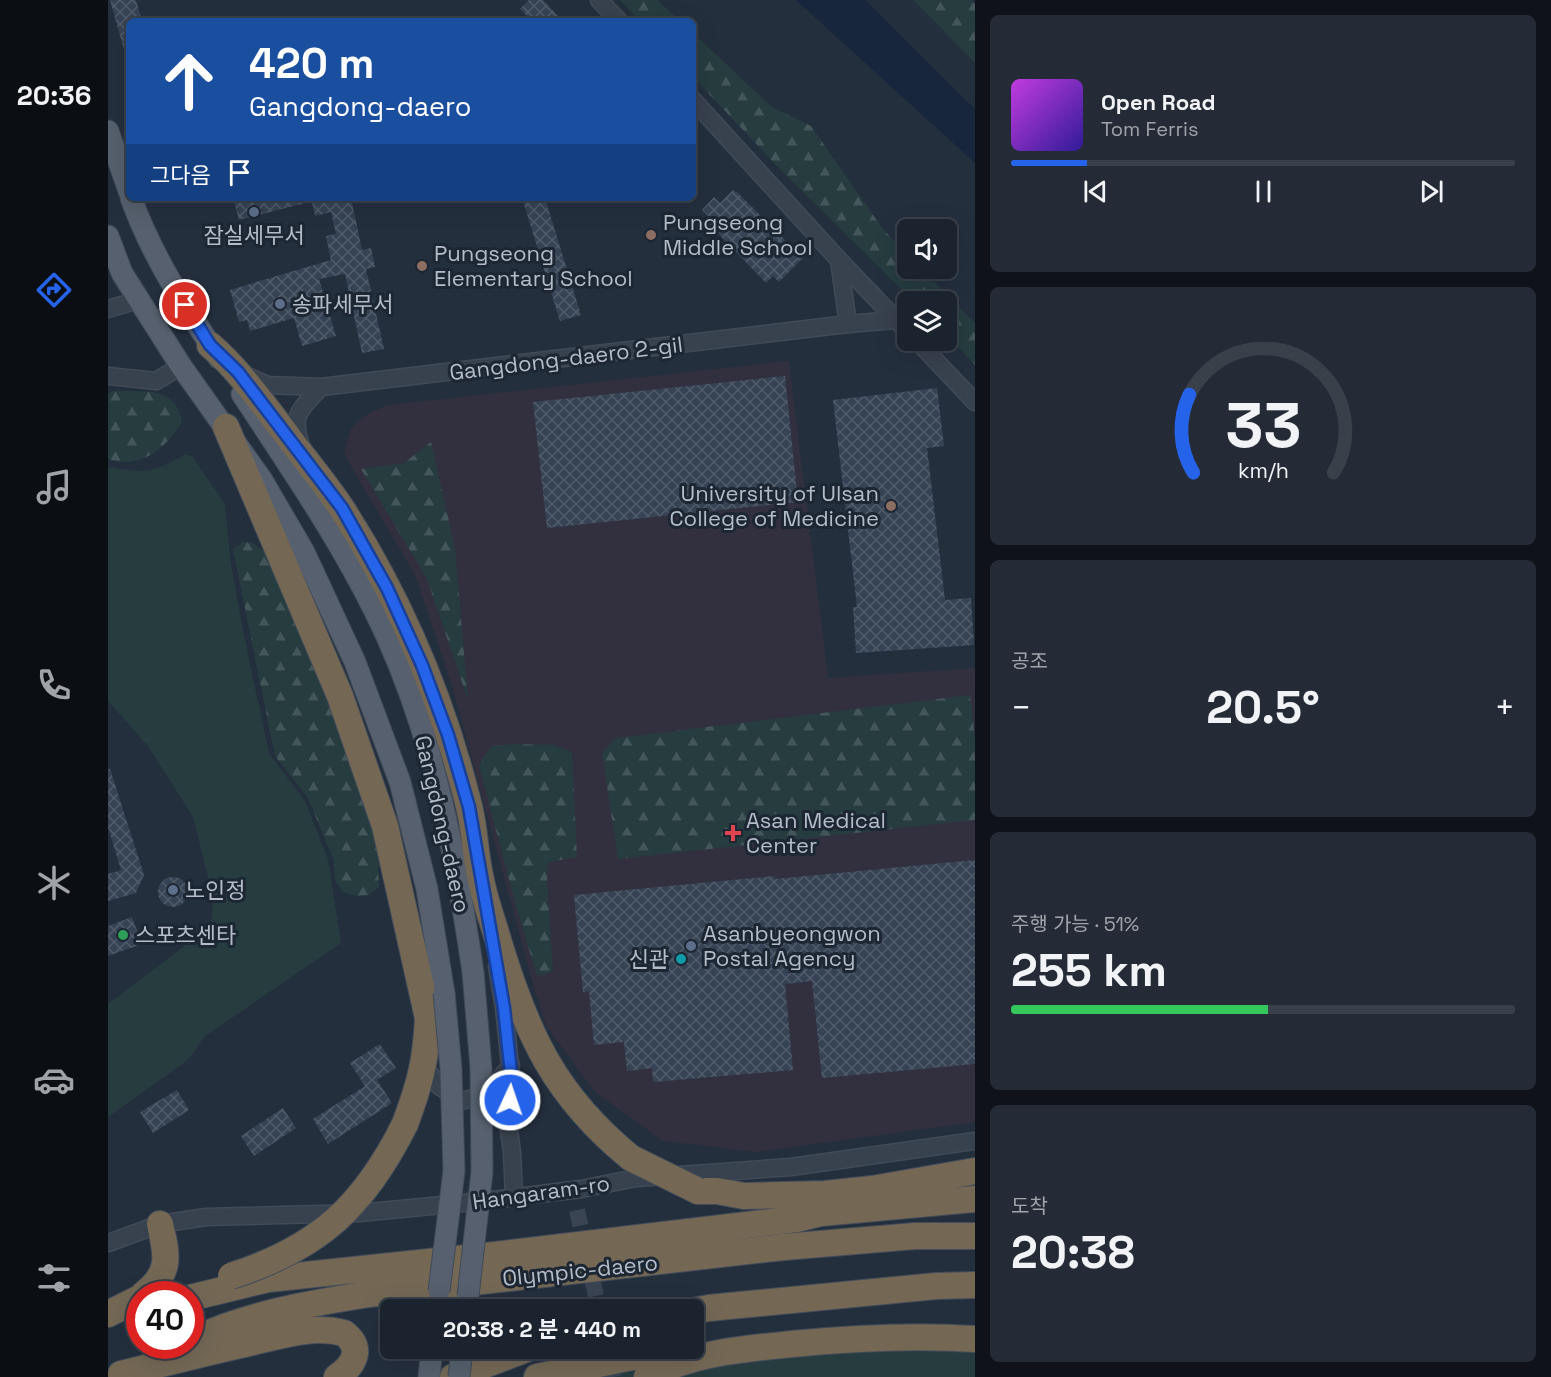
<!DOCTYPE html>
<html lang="ko">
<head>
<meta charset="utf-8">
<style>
	:root { --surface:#1b232e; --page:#242b36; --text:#f1f3f6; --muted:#a0a4aa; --line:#39404a; --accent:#2563eb }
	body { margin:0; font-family:"Space Grotesk","Noto Sans KR",sans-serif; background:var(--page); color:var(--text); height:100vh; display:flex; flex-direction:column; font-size:22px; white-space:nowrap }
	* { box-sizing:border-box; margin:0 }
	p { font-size:20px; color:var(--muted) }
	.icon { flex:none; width:33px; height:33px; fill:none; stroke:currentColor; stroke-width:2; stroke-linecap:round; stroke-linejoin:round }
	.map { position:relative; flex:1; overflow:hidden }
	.drawer { display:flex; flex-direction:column; gap:15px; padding:15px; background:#0f1319; width:576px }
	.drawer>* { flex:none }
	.banner { position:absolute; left:18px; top:18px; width:570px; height:183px; border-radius:9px; box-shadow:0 6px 24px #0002,0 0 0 2px var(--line); background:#1a4fa0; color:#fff; overflow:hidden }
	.controls { position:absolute; left:789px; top:219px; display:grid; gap:12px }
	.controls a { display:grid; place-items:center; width:60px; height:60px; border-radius:9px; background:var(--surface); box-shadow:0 6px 24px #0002,0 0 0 2px var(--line); font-size:30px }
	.speed { position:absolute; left:18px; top:1281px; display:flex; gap:12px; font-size:30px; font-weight:700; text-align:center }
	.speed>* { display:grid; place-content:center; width:78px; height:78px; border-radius:50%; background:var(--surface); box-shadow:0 6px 24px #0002,0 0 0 2px var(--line); line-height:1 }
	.speed .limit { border:9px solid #d22; background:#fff; color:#111 }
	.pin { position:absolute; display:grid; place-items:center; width:51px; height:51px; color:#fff; margin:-26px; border:3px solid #fff; border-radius:50%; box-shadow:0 2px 6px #0007 }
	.me { position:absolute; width:66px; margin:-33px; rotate:3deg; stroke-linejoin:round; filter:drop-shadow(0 0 4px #0008) }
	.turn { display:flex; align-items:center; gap:21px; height:126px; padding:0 24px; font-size:27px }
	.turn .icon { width:78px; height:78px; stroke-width:2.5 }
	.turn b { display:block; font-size:42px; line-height:51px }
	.then { display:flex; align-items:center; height:57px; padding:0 24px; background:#0003; gap:12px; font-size:22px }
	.big { font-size:45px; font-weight:700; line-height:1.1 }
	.drawer .tile { flex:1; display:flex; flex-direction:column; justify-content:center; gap:9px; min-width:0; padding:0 21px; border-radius:9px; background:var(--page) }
	.drawer .dial { align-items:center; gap:0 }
	.dial svg { height:156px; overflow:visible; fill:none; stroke:var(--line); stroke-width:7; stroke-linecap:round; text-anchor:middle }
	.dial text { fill:var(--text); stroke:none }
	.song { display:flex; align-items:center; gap:18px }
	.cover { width:72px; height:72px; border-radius:9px; background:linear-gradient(135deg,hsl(290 70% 55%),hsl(250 70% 35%)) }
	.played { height:6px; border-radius:3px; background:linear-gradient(90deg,var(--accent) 15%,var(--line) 15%) }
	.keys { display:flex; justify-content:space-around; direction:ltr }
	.heat { display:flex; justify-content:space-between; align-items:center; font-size:33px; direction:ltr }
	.charge { height:9px; border-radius:4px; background:linear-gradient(90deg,#34c759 51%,var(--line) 0) }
	.trip { position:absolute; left:272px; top:1299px; width:324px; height:60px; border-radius:9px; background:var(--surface); box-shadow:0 6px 24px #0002,0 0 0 2px var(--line); font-weight:700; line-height:60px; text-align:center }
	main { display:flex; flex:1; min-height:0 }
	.menu { display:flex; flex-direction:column; width:108px; justify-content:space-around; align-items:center; background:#0b0e12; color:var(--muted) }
	.menu .icon { width:42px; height:42px }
	.menu .selected { color:var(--accent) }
	.menu b { font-size:27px; color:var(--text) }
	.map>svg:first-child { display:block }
	.medical { fill:#32303f }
	.green { fill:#263c3f }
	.forest { fill:url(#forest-firs) }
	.water { fill:#17263c }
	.building { fill:url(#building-cross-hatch) }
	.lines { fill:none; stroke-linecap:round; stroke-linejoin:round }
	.minor-tunnel { stroke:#3a4453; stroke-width:16; stroke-dasharray:16 8; stroke-linecap:butt }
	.minor-casing { stroke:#414a57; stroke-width:19 }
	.major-casing { stroke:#414a57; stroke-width:23 }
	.highway-casing { stroke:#434c59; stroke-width:28 }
	.minor { stroke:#38414e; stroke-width:16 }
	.major { stroke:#56606e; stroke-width:21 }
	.highway { stroke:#746855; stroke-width:26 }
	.major-bridge-casing { stroke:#414a57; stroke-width:23; stroke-linecap:butt }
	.highway-bridge-casing { stroke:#434c59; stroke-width:28; stroke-linecap:butt }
	.major-bridge { stroke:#56606e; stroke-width:21 }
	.highway-bridge { stroke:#746855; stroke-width:26 }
	.route-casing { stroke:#184099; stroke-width:15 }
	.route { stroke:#2563eb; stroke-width:10 }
	.service-dot { fill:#5c6f8a; stroke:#1d2633; stroke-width:2 }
	.education-dot { fill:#8d6e63; stroke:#1d2633; stroke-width:2 }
	.health-dot { fill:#e0444e; stroke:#1d2633; stroke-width:2 }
	.leisure-dot { fill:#2e9e5b; stroke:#1d2633; stroke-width:2 }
	.culture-dot { fill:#0f9aa8; stroke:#1d2633; stroke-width:2 }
	.labels { text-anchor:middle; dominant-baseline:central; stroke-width:6; stroke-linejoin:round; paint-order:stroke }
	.poi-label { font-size:22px; fill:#b4bcc9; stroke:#1d2633; text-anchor:start }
	.street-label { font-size:22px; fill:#b4bcc9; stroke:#1d2633 }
</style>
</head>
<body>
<main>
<nav class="menu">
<b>20:36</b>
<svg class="icon selected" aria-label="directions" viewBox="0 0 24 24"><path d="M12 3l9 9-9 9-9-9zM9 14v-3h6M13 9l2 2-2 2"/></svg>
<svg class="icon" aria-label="music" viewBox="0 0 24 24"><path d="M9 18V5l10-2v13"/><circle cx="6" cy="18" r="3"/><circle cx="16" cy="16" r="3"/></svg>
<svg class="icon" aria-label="phone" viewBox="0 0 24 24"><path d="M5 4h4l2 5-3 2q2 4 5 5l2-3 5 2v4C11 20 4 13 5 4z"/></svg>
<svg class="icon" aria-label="climate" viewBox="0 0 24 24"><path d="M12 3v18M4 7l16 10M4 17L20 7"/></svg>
<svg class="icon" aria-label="car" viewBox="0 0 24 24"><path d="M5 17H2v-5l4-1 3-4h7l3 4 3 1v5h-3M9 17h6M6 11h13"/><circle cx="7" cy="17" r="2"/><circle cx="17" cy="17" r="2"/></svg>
<svg class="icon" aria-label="filters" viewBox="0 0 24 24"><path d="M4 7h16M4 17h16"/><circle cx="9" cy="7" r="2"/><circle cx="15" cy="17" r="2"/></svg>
</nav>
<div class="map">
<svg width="867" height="1377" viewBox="0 0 867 1377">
	<defs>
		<pattern id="forest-firs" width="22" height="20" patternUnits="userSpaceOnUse" patternTransform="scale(1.5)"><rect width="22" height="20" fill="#263c3f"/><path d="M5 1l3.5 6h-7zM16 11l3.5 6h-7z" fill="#435659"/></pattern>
		<pattern id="building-cross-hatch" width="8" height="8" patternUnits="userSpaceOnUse" patternTransform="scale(1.5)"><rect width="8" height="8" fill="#364354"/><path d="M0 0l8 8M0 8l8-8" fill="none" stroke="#515c6b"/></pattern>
	</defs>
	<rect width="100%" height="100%" fill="#242f3e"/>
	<path class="medical" d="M 681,361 L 720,678 L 867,668 L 867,1122 L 648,1152 L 555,1141 L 487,1092 L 438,1026 L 423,977 L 345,689 L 308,577 L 236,454 L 243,428 L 261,413 L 280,405 Z"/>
	<path class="green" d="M 78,454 L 84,456 L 117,504 L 123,564 L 136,635 L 161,753 L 197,801 L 220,859 L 233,943 L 96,1037 L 80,1060 L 0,1117 L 0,1004 L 103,926 L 105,898 L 85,817 L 40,746 L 0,701 L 0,467 C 40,473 42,474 78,454 Z
		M 867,1325 L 867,1377 L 452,1377 L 760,1336 Z"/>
	<path class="forest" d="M 512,0 L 549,0 L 572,21 L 532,21 Z
		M 805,0 L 863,0 L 867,4 L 867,63 Z
		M 585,33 L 664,107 L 703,126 L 775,229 L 799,254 L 800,268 L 814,269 L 867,323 L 867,365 L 839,335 L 838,302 L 805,301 L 669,166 L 585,77 Z
		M 5,391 C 35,392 67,385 74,421 C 59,448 33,470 0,459 L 0,394 Z
		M 323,442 L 347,548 L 360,700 L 319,579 L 253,469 L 296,463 Z
		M 135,542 L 145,543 L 156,552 L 230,699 L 278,854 L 270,868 L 271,887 L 261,895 L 248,896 L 235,892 L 227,880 L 226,861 L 200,798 L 167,756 L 125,549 Z
		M 862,695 L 867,738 L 867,820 L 510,859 L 494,753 L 508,738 Z
		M 407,744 L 446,745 L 464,752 L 469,857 L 441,862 L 439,880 L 445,972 L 429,976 L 408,906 L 371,765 L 383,746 Z"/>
	<path class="water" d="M 688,0 L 757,0 L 867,109 L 867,163 Z"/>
	<path class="building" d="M 2,0 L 28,0 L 34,21 L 21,21 L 21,56 L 18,57 Z
		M 421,0 L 435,0 L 455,21 L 424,21 L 412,9 Z
		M 625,190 L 627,192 L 628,191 L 695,258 L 671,282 L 665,276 L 658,283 L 596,219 L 600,216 L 594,210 L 606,197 L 612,203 Z
		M 125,198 L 201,198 L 201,202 L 131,220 Z
		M 203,198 L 243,198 L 254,250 L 263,248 L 267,267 L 258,269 L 276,349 L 254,353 L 237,274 L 211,279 L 228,336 L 194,346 L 186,318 L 142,331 L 139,320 L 131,322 L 122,290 L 223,260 L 218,236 L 228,234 L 223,212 L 207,216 Z
		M 414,198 L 437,198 L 473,315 L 452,321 Z
		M 677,376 L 690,502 L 439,528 L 425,402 Z
		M 829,388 L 836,446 L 819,448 L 837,600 L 863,598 L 866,645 L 748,653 L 745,607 L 749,607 L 725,400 Z
		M 0,769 L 2,769 L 36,875 L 28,893 L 0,901 L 0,874 L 13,870 L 0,827 Z
		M 867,860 L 867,1064 L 714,1078 L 704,981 L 677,984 L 685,1070 L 545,1082 L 544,1068 L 519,1071 L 516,1042 L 486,1045 L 481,991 L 475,992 L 466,895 L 666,876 L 667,879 Z
		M50 892a15 15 0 1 1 30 0a15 15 0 1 1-30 0Z
		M 24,917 L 34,944 L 0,956 L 0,926 Z
		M 272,1044 L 288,1068 L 269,1080 L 284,1103 L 220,1144 L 205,1119 L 257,1086 L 242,1063 Z
		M 69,1090 L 81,1110 L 45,1133 L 32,1112 Z
		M 175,1108 L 188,1128 L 146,1156 L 133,1136 Z"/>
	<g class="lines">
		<path class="minor-tunnel" d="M 469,1210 L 491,1310
			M 499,1348 L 505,1377"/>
		<g class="minor-casing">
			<path id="minor" d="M 491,0 L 511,21
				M 585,100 L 731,260 L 800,332
				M 731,260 L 740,324
				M 0,309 L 31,300
				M 808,340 L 867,402
				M 135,374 L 159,385 L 213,387 L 740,324 L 788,320
				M 0,376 L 48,381 L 73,366
				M 194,448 C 182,414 191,411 213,387
				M 389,967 L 396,1008 L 404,1083 L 399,1117 L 404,1152 L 406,1196
				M 316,1066 L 331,1086 L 353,1101 L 378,1095 L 403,1065
				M 0,1243 L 52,1224 L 98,1217 L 251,1213 L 376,1201 L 473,1189 L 528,1178 L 683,1167 L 867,1141"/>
		</g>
		<g class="major-casing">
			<path id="major" d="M 0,131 L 21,191
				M 23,198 C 44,256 77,307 111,358
				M 0,236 L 14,273 L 31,300 L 73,366 L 154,480 L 196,552 L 247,662 L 292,782 L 319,889 L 336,993
				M 134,394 C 186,473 240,551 279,637 C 327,743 348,857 365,972
				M 329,1310 L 331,1291
				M 321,1377 L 324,1348"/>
		</g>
		<g class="highway-casing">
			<path id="highway" d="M 102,345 C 132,371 154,403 178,434 C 196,459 217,483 234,509 C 292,599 335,702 361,806 C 367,830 367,855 373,880 C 377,901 385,922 391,943 C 419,1035 447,1096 523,1158
				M 118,427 L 232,696 L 277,826 L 320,1018 C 318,1061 312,1084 297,1124
				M 590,1191 L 609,1191 L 636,1196 L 717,1194 L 764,1189 L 867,1171
				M 36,1294 C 64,1272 59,1255 52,1224
				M 82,1298 L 160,1279 L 387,1255 L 688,1219 L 713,1213 L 867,1199
				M 585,1311 L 601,1308 L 828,1286 L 867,1285
				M 0,1314 L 32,1298
				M 82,1341 C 141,1314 198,1304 261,1294 L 676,1247 L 807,1236 L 867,1236
				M 13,1374 C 57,1363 100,1352 145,1342 C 175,1335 205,1325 236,1333 C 256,1349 246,1365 229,1377
				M 345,1377 L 421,1348
				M 429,1377 L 567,1348
				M 539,1377 C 584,1353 634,1349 684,1344 C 746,1338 805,1335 867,1339"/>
		</g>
		<use href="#minor" class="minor"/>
		<use href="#major" class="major"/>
		<use href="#highway" class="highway"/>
		<g class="major-bridge-casing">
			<path id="major-bridge" d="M 331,1291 L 346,1171 L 343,1069 L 336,993
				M 360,1296 L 374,1172 L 373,1068 L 365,972
				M 351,1377 L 354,1348"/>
		</g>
		<g class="highway-bridge-casing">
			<path id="highway-bridge" d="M 523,1158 L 590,1191
				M 123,1276 C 211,1248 256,1206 297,1124"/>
		</g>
		<use href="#major-bridge" class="major-bridge"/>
		<use href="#highway-bridge" class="highway-bridge"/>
	</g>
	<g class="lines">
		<g class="route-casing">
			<path id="route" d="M 77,305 L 102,345 L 130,372 L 234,508 L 279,588 L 314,665 L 340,735 L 361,807 L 396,1008 L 404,1083 L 402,1100"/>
		</g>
		<use href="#route" class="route"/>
	</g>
	<g class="service-dot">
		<circle cx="146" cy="212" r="6"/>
		<circle cx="172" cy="304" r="6"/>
		<circle cx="65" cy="890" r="6"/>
		<circle cx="583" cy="946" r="6"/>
	</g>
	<g class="education-dot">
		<circle cx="543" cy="235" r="6"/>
		<circle cx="314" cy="266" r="6"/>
		<circle cx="783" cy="506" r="6"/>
	</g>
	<path class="health-dot" d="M622 824h6v6h6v6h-6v6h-6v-6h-6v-6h6z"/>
	<circle class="leisure-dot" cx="15" cy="935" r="6"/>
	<circle class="culture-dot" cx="573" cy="959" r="6"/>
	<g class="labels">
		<g class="poi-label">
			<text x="555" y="222">Pungseong<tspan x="555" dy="25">Middle School</tspan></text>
			<text x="146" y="235" text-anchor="middle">잠실세무서</text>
			<text x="326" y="253">Pungseong<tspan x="326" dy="25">Elementary School</tspan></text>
			<text x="184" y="304">송파세무서</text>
			<text x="771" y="493" text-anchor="end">University of Ulsan<tspan x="771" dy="25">College of Medicine</tspan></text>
			<text x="638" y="820">Asan Medical<tspan x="638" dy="25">Center</tspan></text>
			<text x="77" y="890">노인정</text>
			<text x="595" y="933">Asanbyeongwon<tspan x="595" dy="25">Postal Agency</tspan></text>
			<text x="27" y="935">스포츠센타</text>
			<text x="561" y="959" text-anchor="end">신관</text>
		</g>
		<g class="street-label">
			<text transform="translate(458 358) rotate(-7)">Gangdong-daero 2-gil</text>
			<text transform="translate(335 824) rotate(77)">Gangdong-daero</text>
			<text transform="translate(433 1192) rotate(-8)">Hangaram-ro</text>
			<text transform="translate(472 1270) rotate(-6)">Olympic-daero</text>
		</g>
	</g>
</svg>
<div class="controls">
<a><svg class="icon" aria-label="sound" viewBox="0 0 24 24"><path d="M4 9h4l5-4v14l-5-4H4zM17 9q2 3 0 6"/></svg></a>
<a><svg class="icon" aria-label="layers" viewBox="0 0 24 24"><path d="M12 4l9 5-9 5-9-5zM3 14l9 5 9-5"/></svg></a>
</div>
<div class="speed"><div class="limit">40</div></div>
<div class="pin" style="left:77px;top:305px;background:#d93025"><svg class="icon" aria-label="arrive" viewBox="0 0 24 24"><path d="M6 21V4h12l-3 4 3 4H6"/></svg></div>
<svg class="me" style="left:402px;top:1100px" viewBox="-20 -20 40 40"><circle r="17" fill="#2563eb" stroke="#fff" stroke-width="3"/><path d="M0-11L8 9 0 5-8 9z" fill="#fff"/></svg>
<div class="trip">20:38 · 2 분 · 440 m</div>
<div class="banner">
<div class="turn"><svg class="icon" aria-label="ahead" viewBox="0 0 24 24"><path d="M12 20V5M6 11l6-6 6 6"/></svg><div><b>420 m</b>Gangdong-daero</div></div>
<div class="then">그다음<svg class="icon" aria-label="arrive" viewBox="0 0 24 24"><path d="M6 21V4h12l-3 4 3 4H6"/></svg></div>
</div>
</div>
<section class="drawer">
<div class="tile">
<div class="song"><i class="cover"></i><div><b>Open Road</b><p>Tom Ferris</p></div></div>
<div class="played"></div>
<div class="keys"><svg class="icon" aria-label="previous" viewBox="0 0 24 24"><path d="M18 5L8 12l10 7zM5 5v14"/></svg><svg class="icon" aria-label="pause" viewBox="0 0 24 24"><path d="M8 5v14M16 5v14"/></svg><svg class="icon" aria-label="next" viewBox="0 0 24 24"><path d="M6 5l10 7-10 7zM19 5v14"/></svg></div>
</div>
<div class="tile dial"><svg viewBox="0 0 100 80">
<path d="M14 69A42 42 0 1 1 86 69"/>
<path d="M14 69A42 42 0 0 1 12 29" stroke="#2563eb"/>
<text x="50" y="56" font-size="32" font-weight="700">33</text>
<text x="50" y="72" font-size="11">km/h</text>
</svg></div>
<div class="tile"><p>공조</p>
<div class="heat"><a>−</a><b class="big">20.5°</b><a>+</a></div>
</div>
<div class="tile"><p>주행 가능 · 51%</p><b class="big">255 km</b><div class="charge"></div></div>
<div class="tile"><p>도착</p><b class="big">20:38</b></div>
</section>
</main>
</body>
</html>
